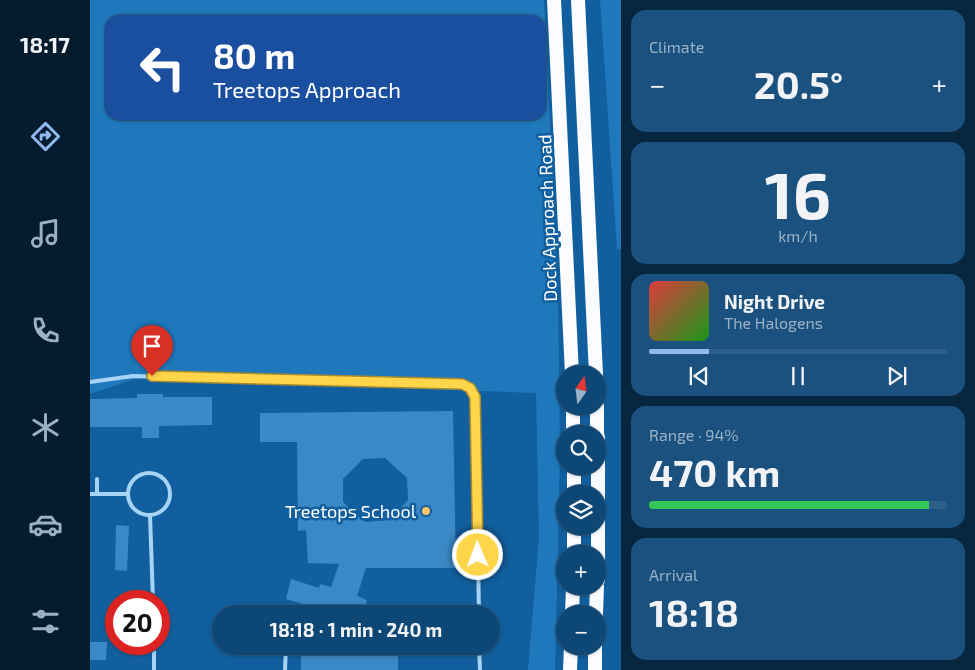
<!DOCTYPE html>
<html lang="en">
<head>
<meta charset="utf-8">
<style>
	:root { --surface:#0d4776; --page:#1b517e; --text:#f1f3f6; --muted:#9ab2c5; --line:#2d5f88; --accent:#90b9f0 }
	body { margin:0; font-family:"Exo 2",sans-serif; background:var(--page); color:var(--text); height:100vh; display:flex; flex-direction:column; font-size:19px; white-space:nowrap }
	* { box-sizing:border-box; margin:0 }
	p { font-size:16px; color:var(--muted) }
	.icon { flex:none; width:28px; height:28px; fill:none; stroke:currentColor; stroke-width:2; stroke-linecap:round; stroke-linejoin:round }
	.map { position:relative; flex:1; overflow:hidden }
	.details { display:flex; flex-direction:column; gap:10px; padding:10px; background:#072741; width:354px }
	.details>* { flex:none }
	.top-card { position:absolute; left:15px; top:15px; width:441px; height:105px; border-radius:15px; box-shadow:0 1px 4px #0004,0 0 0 1px var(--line); background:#1a4fa0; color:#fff; overflow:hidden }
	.needle { width:32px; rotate:14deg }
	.buttons { position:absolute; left:466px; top:365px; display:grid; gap:10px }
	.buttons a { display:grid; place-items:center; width:50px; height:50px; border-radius:50%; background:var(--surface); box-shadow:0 1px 4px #0004,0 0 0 1px var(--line); font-size:25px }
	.speed { position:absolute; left:15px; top:590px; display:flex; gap:10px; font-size:25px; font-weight:700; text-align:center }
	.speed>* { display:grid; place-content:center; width:65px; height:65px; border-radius:50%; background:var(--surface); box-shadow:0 1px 4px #0004,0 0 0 1px var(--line); line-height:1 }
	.speed .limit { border:8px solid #d22; background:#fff; color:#111 }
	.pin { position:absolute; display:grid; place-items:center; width:42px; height:42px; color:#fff; margin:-51px -21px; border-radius:50% 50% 50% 0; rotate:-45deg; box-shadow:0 0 5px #0007 }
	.pin .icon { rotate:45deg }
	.me { position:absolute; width:55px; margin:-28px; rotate:359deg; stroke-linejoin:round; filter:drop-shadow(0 0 4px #0008) }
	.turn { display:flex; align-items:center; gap:18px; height:105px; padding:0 25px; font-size:22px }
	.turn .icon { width:65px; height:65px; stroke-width:2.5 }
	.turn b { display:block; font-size:35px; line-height:42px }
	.big { font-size:38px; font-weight:700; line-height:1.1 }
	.details .tile { flex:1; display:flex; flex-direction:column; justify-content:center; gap:8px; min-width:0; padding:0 18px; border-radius:15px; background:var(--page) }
	.details .dial { align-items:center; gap:0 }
	.dial b { font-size:65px; line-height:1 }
	.song { display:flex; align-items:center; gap:15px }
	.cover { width:60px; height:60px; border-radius:8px; background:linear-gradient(135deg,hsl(0 70% 55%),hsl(120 70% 35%)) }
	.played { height:5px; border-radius:2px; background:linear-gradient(90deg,var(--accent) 20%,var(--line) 20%) }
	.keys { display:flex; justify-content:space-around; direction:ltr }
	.heat { display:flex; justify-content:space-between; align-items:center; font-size:28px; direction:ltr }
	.charge { height:8px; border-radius:4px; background:linear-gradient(90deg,#34c759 94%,var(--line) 0) }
	.trip { position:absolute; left:122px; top:605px; width:288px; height:50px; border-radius:25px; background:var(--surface); box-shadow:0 1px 4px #0004,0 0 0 1px var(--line); font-weight:700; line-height:50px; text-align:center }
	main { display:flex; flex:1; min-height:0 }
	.menu { display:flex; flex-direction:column; width:90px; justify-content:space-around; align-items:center; background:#051c2f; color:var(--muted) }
	.menu .icon { width:35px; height:35px }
	.menu .active { color:var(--accent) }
	.menu b { font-size:22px; color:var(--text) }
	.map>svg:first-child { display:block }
	.green { fill:#1f78bb; fill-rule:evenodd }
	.building { fill:#3a88c5; fill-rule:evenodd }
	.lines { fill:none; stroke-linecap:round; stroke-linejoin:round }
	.service { stroke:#a7d3f5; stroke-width:4 }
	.trunk { stroke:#fafcff; stroke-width:14 }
	.route-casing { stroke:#a68a30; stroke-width:12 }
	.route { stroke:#ffd54a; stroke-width:9 }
	.poi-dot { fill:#ffc36b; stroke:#115f9e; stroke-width:2 }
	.labels { text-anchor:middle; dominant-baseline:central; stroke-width:5; stroke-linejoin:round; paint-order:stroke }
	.street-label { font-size:18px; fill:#fff; stroke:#115f9e }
	.poi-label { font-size:18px; fill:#fff; stroke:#115f9e; text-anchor:end }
</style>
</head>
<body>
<main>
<nav class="menu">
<b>18:17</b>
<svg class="icon active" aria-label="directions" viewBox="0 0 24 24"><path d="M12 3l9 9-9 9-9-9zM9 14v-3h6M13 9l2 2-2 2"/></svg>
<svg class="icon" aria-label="music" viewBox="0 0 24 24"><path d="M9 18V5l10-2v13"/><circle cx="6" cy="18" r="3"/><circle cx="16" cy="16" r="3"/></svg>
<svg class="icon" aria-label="phone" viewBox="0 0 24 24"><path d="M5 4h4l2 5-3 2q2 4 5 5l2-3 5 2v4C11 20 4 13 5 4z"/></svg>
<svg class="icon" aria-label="climate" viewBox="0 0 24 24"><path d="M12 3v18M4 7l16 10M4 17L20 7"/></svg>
<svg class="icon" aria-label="car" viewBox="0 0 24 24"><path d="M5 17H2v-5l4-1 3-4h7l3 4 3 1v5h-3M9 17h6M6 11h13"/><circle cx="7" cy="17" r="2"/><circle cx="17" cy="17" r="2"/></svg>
<svg class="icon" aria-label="filters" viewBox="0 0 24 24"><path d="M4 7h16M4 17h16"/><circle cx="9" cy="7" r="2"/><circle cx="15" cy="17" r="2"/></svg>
</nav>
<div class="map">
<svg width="532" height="670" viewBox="0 0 532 670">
	<rect width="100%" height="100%" fill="#115f9e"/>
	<path class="green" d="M 0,0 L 454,0 L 468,288 L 470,456 L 465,670 L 438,670 L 449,537 L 446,393 L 45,379 L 0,394 ZM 20,20 L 451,20 L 451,115 L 20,115 Z
		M 510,0 L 531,0 L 532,249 L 527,249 Z"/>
	<path class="building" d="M 47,394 L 73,394 L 73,397 L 122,397 L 122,425 L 69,426 L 69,438 L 52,438 L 52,427 L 0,427 L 0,399 L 47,398 Z
		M 363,411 L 366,568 L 276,568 L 267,596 L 277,600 L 273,614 L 221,614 L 223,607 L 196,599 L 201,579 L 229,588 L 230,584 L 241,587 L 249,564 L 218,563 L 216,530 L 208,531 L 207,442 L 170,442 L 170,413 ZM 295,458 L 317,478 L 318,500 L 299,520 L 275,522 L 253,502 L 253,479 L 273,459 Z
		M 26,525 L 39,526 L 37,571 L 25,570 Z
		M 0,642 L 17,642 L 16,660 L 0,660 Z
		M 211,653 L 269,653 L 269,656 L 308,656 L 308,670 L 211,670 Z"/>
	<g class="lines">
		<path class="service" d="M 0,382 L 43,376 L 372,384 L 380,388 L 385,397 L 389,614
			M38 494a21 21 0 1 1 42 0a21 21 0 1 1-42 0Z
			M 7,479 L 7,494
			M 0,494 L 37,494
			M 60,515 L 63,601
			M 200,614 L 202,606
			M 64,644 L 64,670
			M 389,646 L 390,670
			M 195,670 L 196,646"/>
		<path class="trunk" d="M 464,0 L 482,374
			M 488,0 L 506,374
			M 483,406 L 483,434
			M 507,406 L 507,434
			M 508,437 L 508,580
			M 484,466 L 484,494
			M 484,554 L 484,526
			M 482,614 L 483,586
			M 506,614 L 507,586
			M 480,670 L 481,646
			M 505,670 L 505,646"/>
	</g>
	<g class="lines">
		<g class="route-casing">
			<path id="route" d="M 62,376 L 372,384 L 380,388 L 385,397 L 388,555"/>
		</g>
		<use href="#route" class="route"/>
	</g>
	<circle class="poi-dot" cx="336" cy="511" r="5"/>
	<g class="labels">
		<g class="street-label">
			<text transform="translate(457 218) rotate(-92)">Dock Approach Road</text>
		</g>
		<g class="poi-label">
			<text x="326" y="511">Treetops School</text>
		</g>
	</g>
</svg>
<div class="buttons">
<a><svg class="needle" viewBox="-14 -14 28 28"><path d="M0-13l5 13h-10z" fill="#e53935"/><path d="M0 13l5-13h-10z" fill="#9ab2c5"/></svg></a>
<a><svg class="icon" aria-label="search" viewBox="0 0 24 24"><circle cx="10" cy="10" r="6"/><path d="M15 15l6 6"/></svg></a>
<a><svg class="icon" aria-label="layers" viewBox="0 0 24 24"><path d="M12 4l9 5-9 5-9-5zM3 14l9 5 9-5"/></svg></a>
<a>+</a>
<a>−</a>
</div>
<div class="speed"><div class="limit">20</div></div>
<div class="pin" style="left:62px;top:376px;background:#d93025"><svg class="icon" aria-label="arrive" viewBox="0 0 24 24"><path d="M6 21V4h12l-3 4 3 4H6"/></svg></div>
<svg class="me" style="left:388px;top:555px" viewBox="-20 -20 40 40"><circle r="17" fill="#ffd54a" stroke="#fff" stroke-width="3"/><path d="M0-11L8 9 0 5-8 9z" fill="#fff"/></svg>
<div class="trip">18:18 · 1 min · 240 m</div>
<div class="top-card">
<div class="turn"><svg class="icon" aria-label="left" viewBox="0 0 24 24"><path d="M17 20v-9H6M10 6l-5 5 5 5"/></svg><div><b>80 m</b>Treetops Approach</div></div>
</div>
</div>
<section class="details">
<div class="tile"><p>Climate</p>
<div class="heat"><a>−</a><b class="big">20.5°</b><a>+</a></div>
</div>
<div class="tile dial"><b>16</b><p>km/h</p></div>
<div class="tile">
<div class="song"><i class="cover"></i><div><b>Night Drive</b><p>The Halogens</p></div></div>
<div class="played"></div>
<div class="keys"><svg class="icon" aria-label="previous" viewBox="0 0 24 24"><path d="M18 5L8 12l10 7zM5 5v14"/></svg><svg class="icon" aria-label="pause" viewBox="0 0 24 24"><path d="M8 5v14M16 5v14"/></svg><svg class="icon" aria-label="next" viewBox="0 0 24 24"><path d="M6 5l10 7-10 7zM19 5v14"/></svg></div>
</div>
<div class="tile"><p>Range · 94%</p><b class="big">470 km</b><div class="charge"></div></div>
<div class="tile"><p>Arrival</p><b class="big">18:18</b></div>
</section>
</main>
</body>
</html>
